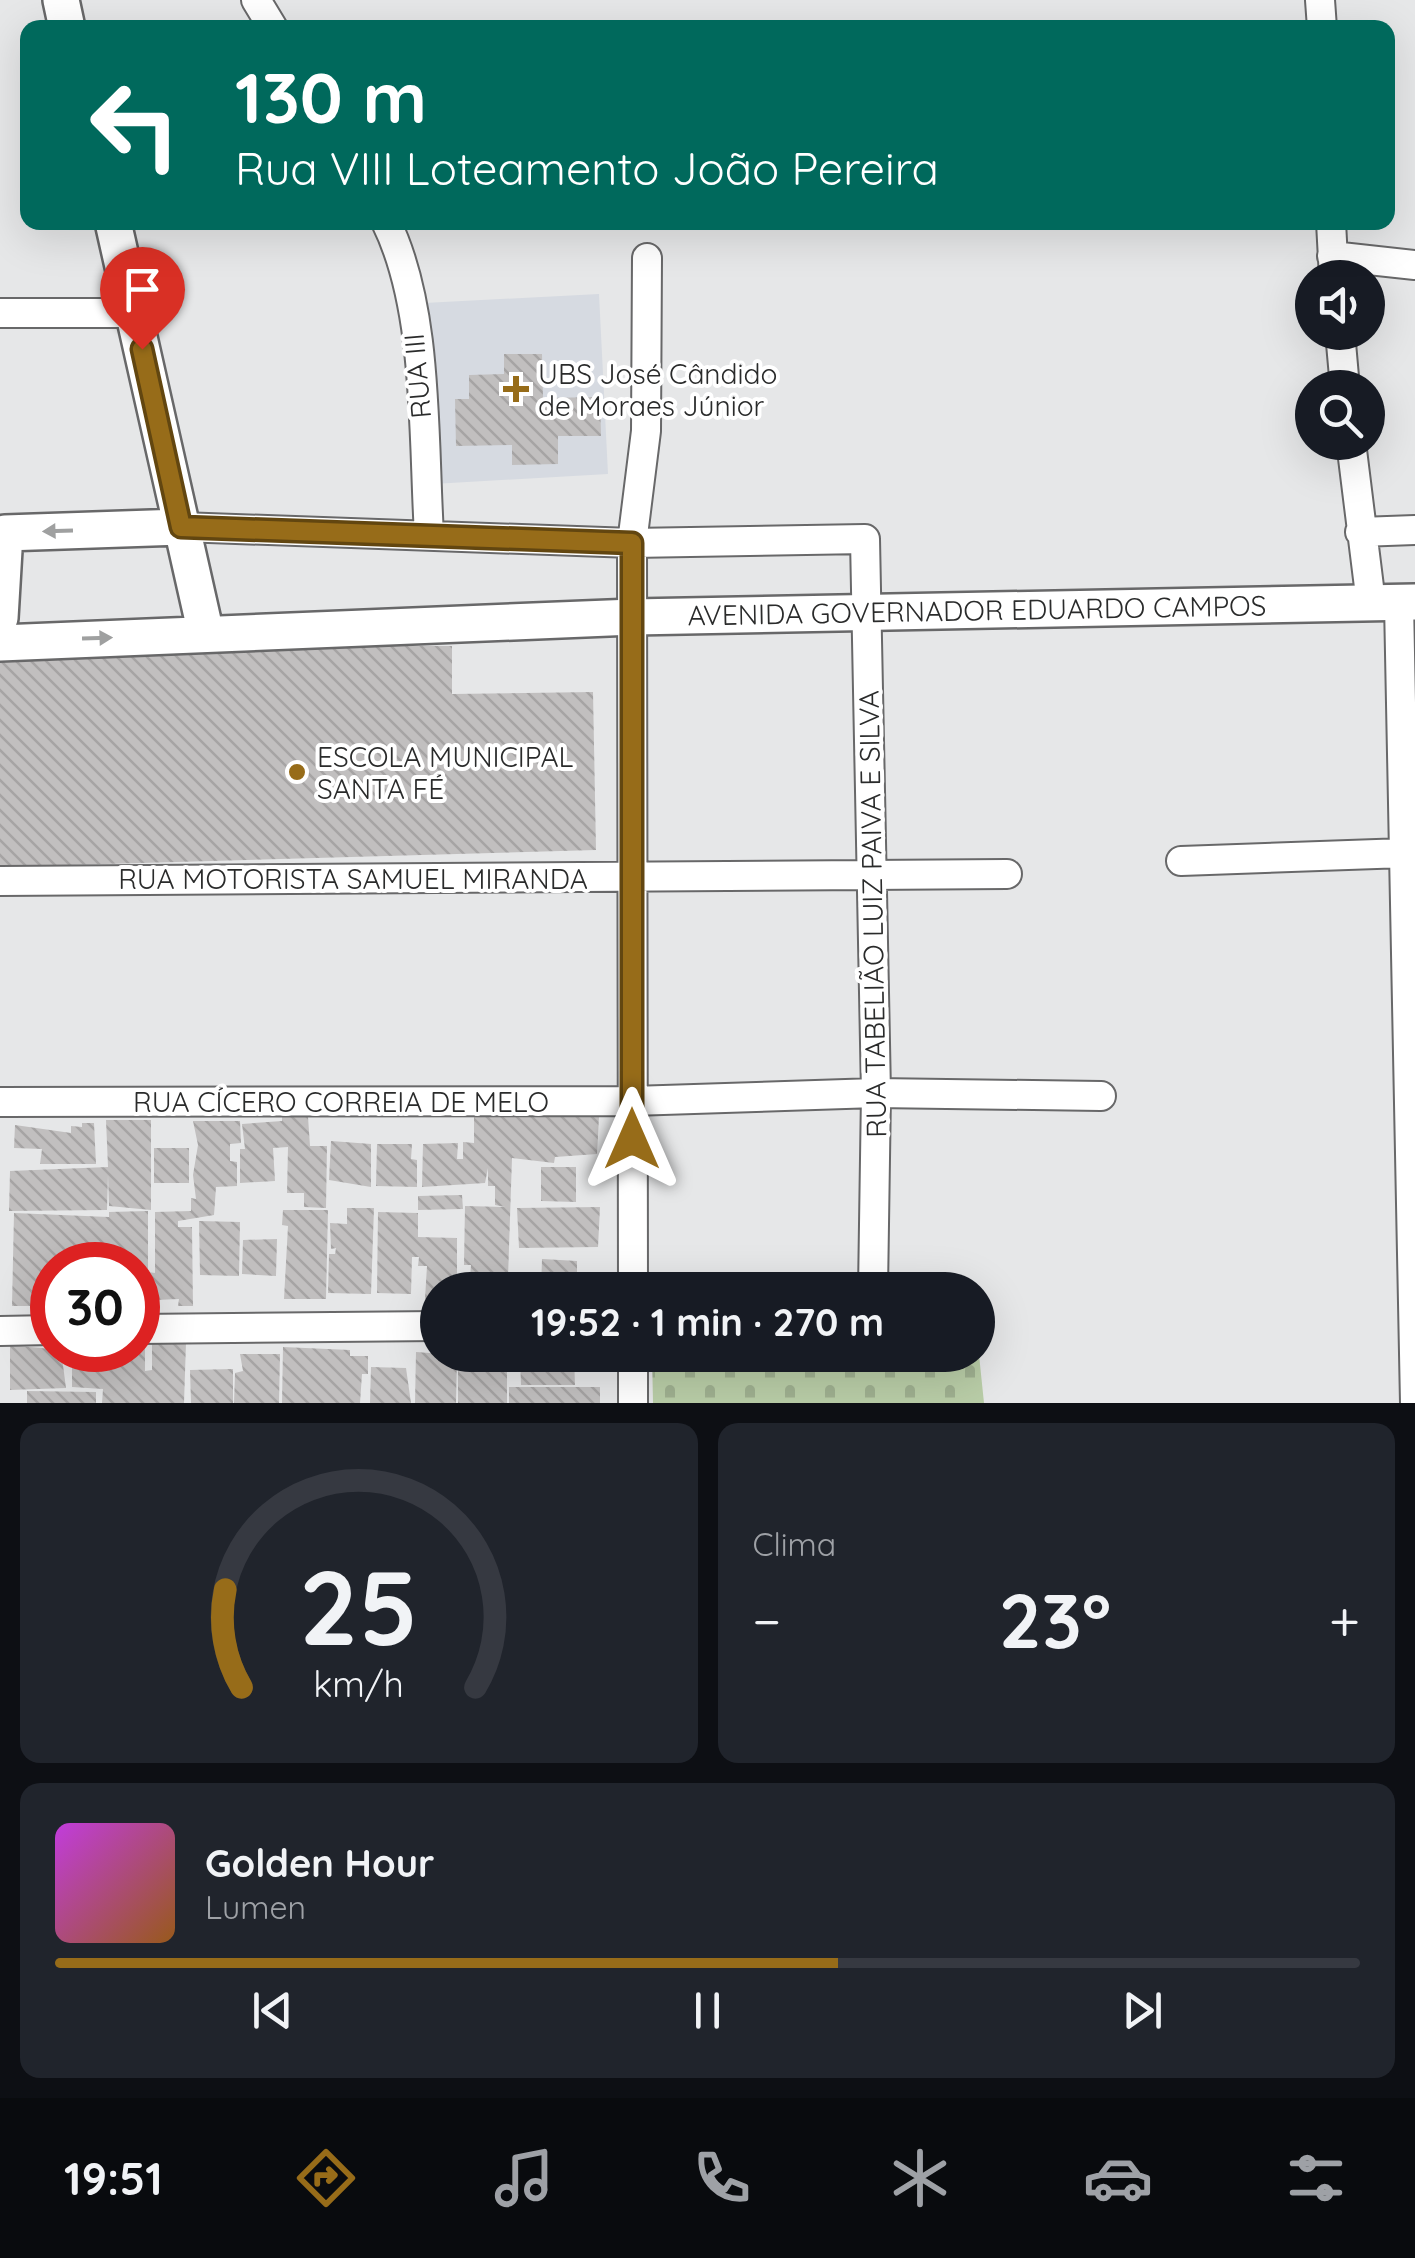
<!DOCTYPE html>
<html lang="pt">
<head>
<meta charset="utf-8">
<style>
	:root { --surface:#171b24; --page:#20242c; --text:#f1f3f6; --muted:#9ea1a6; --line:#363941; --accent:#976c19 }
	body { margin:0; font-family:Quicksand,sans-serif; background:var(--page); color:var(--text); height:100vh; display:flex; flex-direction:column; font-size:38px; white-space:nowrap }
	* { box-sizing:border-box; margin:0 }
	p { font-size:32px; color:var(--muted) }
	.icon { flex:none; width:55px; height:55px; fill:none; stroke:currentColor; stroke-width:2; stroke-linecap:round; stroke-linejoin:round }
	.map { position:relative; height:1403px; overflow:hidden }
	.sheet { display:flex; flex-direction:column; gap:20px; padding:20px; background:#0d0f14; flex:1 }
	.sheet>* { flex:none }
	.banner { position:absolute; left:20px; top:20px; width:1375px; height:210px; border-radius:20px; box-shadow:0 10px 40px #0002; background:#00695c; color:#fff; overflow:hidden }
	.fabs { position:absolute; left:1295px; top:260px; display:grid; gap:20px }
	.fabs a { display:grid; place-items:center; width:90px; height:90px; border-radius:50%; background:var(--surface); box-shadow:0 10px 40px #0002; font-size:50px }
	.speed { position:absolute; left:30px; top:1242px; display:flex; gap:20px; font-size:50px; font-weight:700; text-align:center }
	.speed>* { display:grid; place-content:center; width:130px; height:130px; border-radius:50%; background:var(--surface); box-shadow:0 10px 40px #0002; line-height:1 }
	.speed .limit { border:15px solid #d22; background:#fff; color:#111 }
	.pin { position:absolute; display:grid; place-items:center; width:85px; height:85px; color:#fff; margin:-102px -42px; border-radius:50% 50% 50% 0; rotate:-45deg; box-shadow:0 0 10px #0007 }
	.pin .icon { rotate:45deg }
	.me { position:absolute; width:110px; margin:-55px; rotate:0deg; stroke-linejoin:round; filter:drop-shadow(0 0 8px #0008) }
	.turn { display:flex; align-items:center; gap:35px; height:210px; padding:0 50px; font-size:45px }
	.turn .icon { width:130px; height:130px; stroke-width:2.5 }
	.turn b { display:block; font-size:70px; line-height:85px }
	.big { font-size:75px; font-weight:700; line-height:1.1 }
	.sheet .card { flex:1; display:flex; flex-direction:column; justify-content:center; gap:15px; min-width:0; padding:0 35px; border-radius:20px; background:var(--page) }
	.sheet .dial { align-items:center; gap:0 }
	.dial svg { height:260px; overflow:visible; fill:none; stroke:var(--line); stroke-width:7; stroke-linecap:round; text-anchor:middle }
	.dial text { fill:var(--text); stroke:none }
	.song { display:flex; align-items:center; gap:30px }
	.cover { width:120px; height:120px; border-radius:15px; background:linear-gradient(135deg,hsl(290 70% 55%),hsl(30 70% 35%)) }
	.played { height:10px; border-radius:5px; background:linear-gradient(90deg,var(--accent) 60%,var(--line) 60%) }
	.keys { display:flex; justify-content:space-around; direction:ltr }
	.heat { display:flex; justify-content:space-between; align-items:center; font-size:55px; direction:ltr }
	.sheet .tiles { flex:1; display:grid; gap:20px; grid-template-columns:1fr 1fr }
	.card:last-child { grid-column:span 2 }
	.trip { position:absolute; left:420px; top:1272px; width:575px; height:100px; border-radius:50px; background:var(--surface); box-shadow:0 10px 40px #0002; font-weight:700; line-height:100px; text-align:center }
	.menu { display:flex; height:160px; justify-content:space-around; align-items:center; background:#090b0e; color:var(--muted) }
	.menu .icon { width:70px; height:70px }
	.menu .current { color:var(--accent) }
	.menu b { font-size:45px; color:var(--text) }
	.map>svg:first-child { display:block }
	.built { fill:#d6dae1 }
	.cemetery { fill:url(#cemetery-stones) }
	.building { fill:url(#building-back-hatch) }
	.lines { fill:none; stroke-linecap:round; stroke-linejoin:round }
	.minor-casing { stroke:#686869; stroke-width:32 }
	.tertiary-casing { stroke:#686869; stroke-width:40 }
	.minor { stroke:#fff; stroke-width:28 }
	.tertiary { stroke:#fff; stroke-width:35 }
	.oneway { fill:#9fa0a0 }
	.route-casing { stroke:#624610; stroke-width:25 }
	.route { stroke:#976c19; stroke-width:18 }
	.poi-dot { fill:#976c19; stroke:#fff; stroke-width:4 }
	.labels { text-anchor:middle; dominant-baseline:central; stroke-width:8; stroke-linejoin:round; paint-order:stroke }
	.poi-label { font-size:28px; fill:#2a2b2b; stroke:#fff; text-anchor:start }
	.street-label { font-size:28px; fill:#2a2b2b; stroke:#fff }
</style>
</head>
<body>
<div class="map">
<svg width="1415" height="1403" viewBox="0 0 1415 1403">
	<defs>
		<pattern id="cemetery-stones" width="16" height="16" patternUnits="userSpaceOnUse" patternTransform="scale(2.5)"><rect width="16" height="16" fill="#b9cda7"/><path d="M2 7V4a2 2 0 0 1 4 0v3zM10 15v-3a2 2 0 0 1 4 0v3z" fill="#9fb090"/></pattern>
		<pattern id="building-back-hatch" width="6" height="6" patternUnits="userSpaceOnUse" patternTransform="scale(2.5)"><rect width="6" height="6" fill="#c1bfbf"/><path d="M-1 5l2 2M0 0l6 6M5-1l2 2" fill="none" stroke="#a6a4a4"/></pattern>
	</defs>
	<rect width="100%" height="100%" fill="#e6e7e8"/>
	<path class="built" d="M 599,294 L 608,474 L 433,484 L 424,303 Z"/>
	<path class="cemetery" d="M 978,1345 L 984,1403 L 653,1403 L 652,1355 L 978,1355 Z"/>
	<path class="building" d="M 504,354 L 542,354 L 543,398 L 600,397 L 601,436 L 558,436 L 558,464 L 512,465 L 512,445 L 456,446 L 455,399 L 469,399 L 469,375 L 504,374 Z
		M 0,643 L 452,646 L 452,694 L 593,692 L 596,850 L 0,867 Z
		M 474,1113 L 599,1117 L 597,1154 L 555,1157 L 554,1163 L 512,1158 L 508,1278 L 512,1278 L 512,1290 L 469,1290 L 471,1265 L 464,1265 L 465,1206 L 505,1207 L 495,1205 L 495,1186 L 488,1186 L 488,1168 L 485,1183 L 422,1187 L 423,1144 L 458,1143 L 457,1159 L 463,1159 L 463,1142 L 474,1143 Z
		M 282,1117 L 308,1117 L 310,1146 L 327,1146 L 326,1208 L 304,1207 L 304,1193 L 287,1193 L 288,1147 L 273,1148 L 275,1181 L 240,1183 L 240,1149 L 245,1149 L 242,1124 L 282,1121 Z
		M 106,1120 L 151,1120 L 151,1210 L 109,1206 L 108,1175 L 107,1210 L 9,1211 L 10,1171 L 108,1167 Z
		M 193,1121 L 240,1121 L 241,1143 L 230,1144 L 230,1161 L 237,1162 L 237,1186 L 216,1187 L 214,1215 L 178,1221 L 178,1227 L 192,1227 L 193,1306 L 178,1306 L 179,1299 L 155,1300 L 155,1280 L 153,1293 L 138,1293 L 138,1265 L 109,1265 L 106,1259 L 106,1265 L 52,1265 L 52,1306 L 12,1306 L 14,1213 L 109,1217 L 109,1212 L 148,1211 L 148,1272 L 155,1273 L 155,1212 L 191,1211 L 191,1198 L 196,1199 L 193,1175 L 198,1145 Z
		M 82,1123 L 94,1123 L 96,1164 L 40,1164 L 42,1149 L 14,1148 L 15,1125 L 71,1133 L 71,1126 L 82,1127 Z
		M 331,1141 L 371,1144 L 371,1187 L 329,1180 Z
		M 377,1144 L 412,1144 L 411,1159 L 417,1160 L 417,1187 L 376,1186 Z
		M 154,1148 L 189,1148 L 189,1183 L 154,1183 Z
		M 541,1167 L 576,1167 L 576,1202 L 541,1201 Z
		M 462,1195 L 463,1209 L 418,1210 L 418,1196 Z
		M 600,1207 L 598,1247 L 519,1248 L 517,1208 Z
		M 347,1208 L 374,1208 L 371,1294 L 328,1293 L 329,1254 L 335,1254 L 336,1248 L 331,1249 L 330,1223 L 347,1224 Z
		M 283,1210 L 328,1210 L 326,1299 L 284,1299 L 288,1226 L 282,1225 Z
		M 378,1212 L 418,1213 L 418,1237 L 457,1238 L 457,1290 L 438,1290 L 438,1299 L 425,1299 L 427,1266 L 418,1266 L 419,1257 L 412,1257 L 411,1294 L 377,1293 Z
		M 199,1221 L 240,1222 L 239,1276 L 200,1275 Z
		M 277,1239 L 276,1276 L 242,1274 L 243,1240 Z
		M 542,1259 L 577,1261 L 577,1290 L 541,1290 Z
		M 152,1343 L 186,1343 L 184,1403 L 102,1403 L 103,1389 L 72,1387 L 72,1350 L 138,1350 L 138,1344 L 145,1344 L 145,1371 L 152,1370 Z
		M 10,1345 L 61,1350 L 66,1388 L 10,1390 Z
		M 283,1347 L 350,1350 L 350,1356 L 368,1356 L 368,1374 L 362,1374 L 360,1403 L 282,1403 Z
		M 416,1352 L 457,1355 L 456,1403 L 415,1403 Z
		M 240,1354 L 280,1354 L 279,1403 L 234,1403 L 235,1373 L 243,1371 Z
		M 458,1355 L 507,1355 L 507,1403 L 458,1403 Z
		M 520,1355 L 574,1355 L 575,1385 L 521,1385 Z
		M 371,1367 L 406,1368 L 411,1403 L 370,1403 Z
		M 233,1369 L 233,1403 L 191,1403 L 190,1370 Z
		M 509,1387 L 600,1387 L 600,1403 L 509,1403 Z
		M 27,1391 L 96,1392 L 96,1403 L 27,1403 Z"/>
	<g class="lines">
		<g class="minor-casing">
			<path id="minor" d="M 256,0 L 273,28
				M 1320,0 L 1322,28
				M 386,222 C 429,309 423,438 429,534
				M 1331,222 L 1334,278
				M 1332,256 L 1415,265
				M 0,313 L 134,313
				M 1340,332 L 1345,388
				M 1351,442 L 1371,603
				M 181,527 L 632,543 L 865,539 L 876,1093 L 873,1290
				M 1360,532 L 1415,530
				M 1399,603 L 1415,1403
				M 1181,861 L 1405,853
				M 0,881 L 1007,874
				M 0,1102 L 632,1101 L 876,1093 L 1101,1096
				M 633,1290 L 632,543 L 646,431 L 647,258
				M 138,1329 L 438,1326
				M 0,1331 L 52,1330
				M 633,1403 L 633,1355"/>
		</g>
		<g class="tertiary-casing">
			<path id="tertiary" d="M 61,0 L 67,28
				M 113,222 L 206,634
				M 0,618 L 5,533 L 181,527
				M 0,643 L 633,617 L 1415,602"/>
		</g>
		<use href="#minor" class="minor"/>
		<use href="#tertiary" class="tertiary"/>
	</g>
	<defs><path id="oneway-solid" d="M-6-.8H1V-3.2L6.5 0L1 3.2V.8H-6Z" transform="scale(2.5)"/></defs>
	<g class="oneway">
		<use href="#oneway-solid" transform="translate(58 531) rotate(178)"/>
		<use href="#oneway-solid" transform="translate(97 638) rotate(-2)"/>
	</g>
	<g class="lines">
		<g class="route-casing">
			<path id="route" d="M 142,349 L 181,527 L 632,543 L 632,1139"/>
		</g>
		<use href="#route" class="route"/>
	</g>
	<g class="poi-dot">
		<path d="M511 374h10v10h10v10h-10v10h-10v-10h-10v-10h10z"/>
		<circle cx="297" cy="772" r="10"/>
	</g>
	<g class="labels">
		<g class="poi-label">
			<text x="538" y="373">UBS José Cândido<tspan x="538" dy="32">de Moraes Júnior</tspan></text>
			<text x="317" y="756">ESCOLA MUNICIPAL<tspan x="317" dy="32">SANTA FÉ</tspan></text>
		</g>
		<g class="street-label">
			<text transform="translate(417 376) rotate(-95)">RUA III</text>
			<text transform="translate(977 610) rotate(-1)">AVENIDA GOVERNADOR EDUARDO CAMPOS</text>
			<text x="353" y="878">RUA MOTORISTA SAMUEL MIRANDA</text>
			<text transform="translate(872 914) rotate(-91)">RUA TABELIÃO LUIZ PAIVA E SILVA</text>
			<text x="341" y="1101">RUA CÍCERO CORREIA DE MELO</text>
		</g>
	</g>
</svg>
<div class="fabs">
<a><svg class="icon" aria-label="sound" viewBox="0 0 24 24"><path d="M4 9h4l5-4v14l-5-4H4zM17 9q2 3 0 6"/></svg></a>
<a><svg class="icon" aria-label="search" viewBox="0 0 24 24"><circle cx="10" cy="10" r="6"/><path d="M15 15l6 6"/></svg></a>
</div>
<div class="speed"><div class="limit">30</div></div>
<div class="pin" style="left:142px;top:349px;background:#d93025"><svg class="icon" aria-label="arrive" viewBox="0 0 24 24"><path d="M6 21V4h12l-3 4 3 4H6"/></svg></div>
<svg class="me" style="left:632px;top:1139px" viewBox="-20 -20 40 40"><path d="M0-17L14 15 0 8-14 15z" fill="#976c19" stroke="#fff" stroke-width="4"/></svg>
<div class="trip">19:52 · 1 min · 270 m</div>
<div class="banner">
<div class="turn"><svg class="icon" aria-label="left" viewBox="0 0 24 24"><path d="M17 20v-9H6M10 6l-5 5 5 5"/></svg><div><b>130 m</b>Rua VIII Loteamento João Pereira</div></div>
</div>
</div>
<section class="sheet">
<div class="tiles">
<div class="card dial"><svg viewBox="0 0 100 80">
<path d="M14 69A42 42 0 1 1 86 69"/>
<path d="M14 69A42 42 0 0 1 9 39" stroke="#976c19"/>
<text x="50" y="56" font-size="32" font-weight="700">25</text>
<text x="50" y="72" font-size="11">km/h</text>
</svg></div>
<div class="card"><p>Clima</p>
<div class="heat"><a>−</a><b class="big">23°</b><a>+</a></div>
</div>
<div class="card">
<div class="song"><i class="cover"></i><div><b>Golden Hour</b><p>Lumen</p></div></div>
<div class="played"></div>
<div class="keys"><svg class="icon" aria-label="previous" viewBox="0 0 24 24"><path d="M18 5L8 12l10 7zM5 5v14"/></svg><svg class="icon" aria-label="pause" viewBox="0 0 24 24"><path d="M8 5v14M16 5v14"/></svg><svg class="icon" aria-label="next" viewBox="0 0 24 24"><path d="M6 5l10 7-10 7zM19 5v14"/></svg></div>
</div>
</div>
</section>
<nav class="menu">
<b>19:51</b>
<svg class="icon current" aria-label="directions" viewBox="0 0 24 24"><path d="M12 3l9 9-9 9-9-9zM9 14v-3h6M13 9l2 2-2 2"/></svg>
<svg class="icon" aria-label="music" viewBox="0 0 24 24"><path d="M9 18V5l10-2v13"/><circle cx="6" cy="18" r="3"/><circle cx="16" cy="16" r="3"/></svg>
<svg class="icon" aria-label="phone" viewBox="0 0 24 24"><path d="M5 4h4l2 5-3 2q2 4 5 5l2-3 5 2v4C11 20 4 13 5 4z"/></svg>
<svg class="icon" aria-label="climate" viewBox="0 0 24 24"><path d="M12 3v18M4 7l16 10M4 17L20 7"/></svg>
<svg class="icon" aria-label="car" viewBox="0 0 24 24"><path d="M5 17H2v-5l4-1 3-4h7l3 4 3 1v5h-3M9 17h6M6 11h13"/><circle cx="7" cy="17" r="2"/><circle cx="17" cy="17" r="2"/></svg>
<svg class="icon" aria-label="filters" viewBox="0 0 24 24"><path d="M4 7h16M4 17h16"/><circle cx="9" cy="7" r="2"/><circle cx="15" cy="17" r="2"/></svg>
</nav>
</body>
</html>
